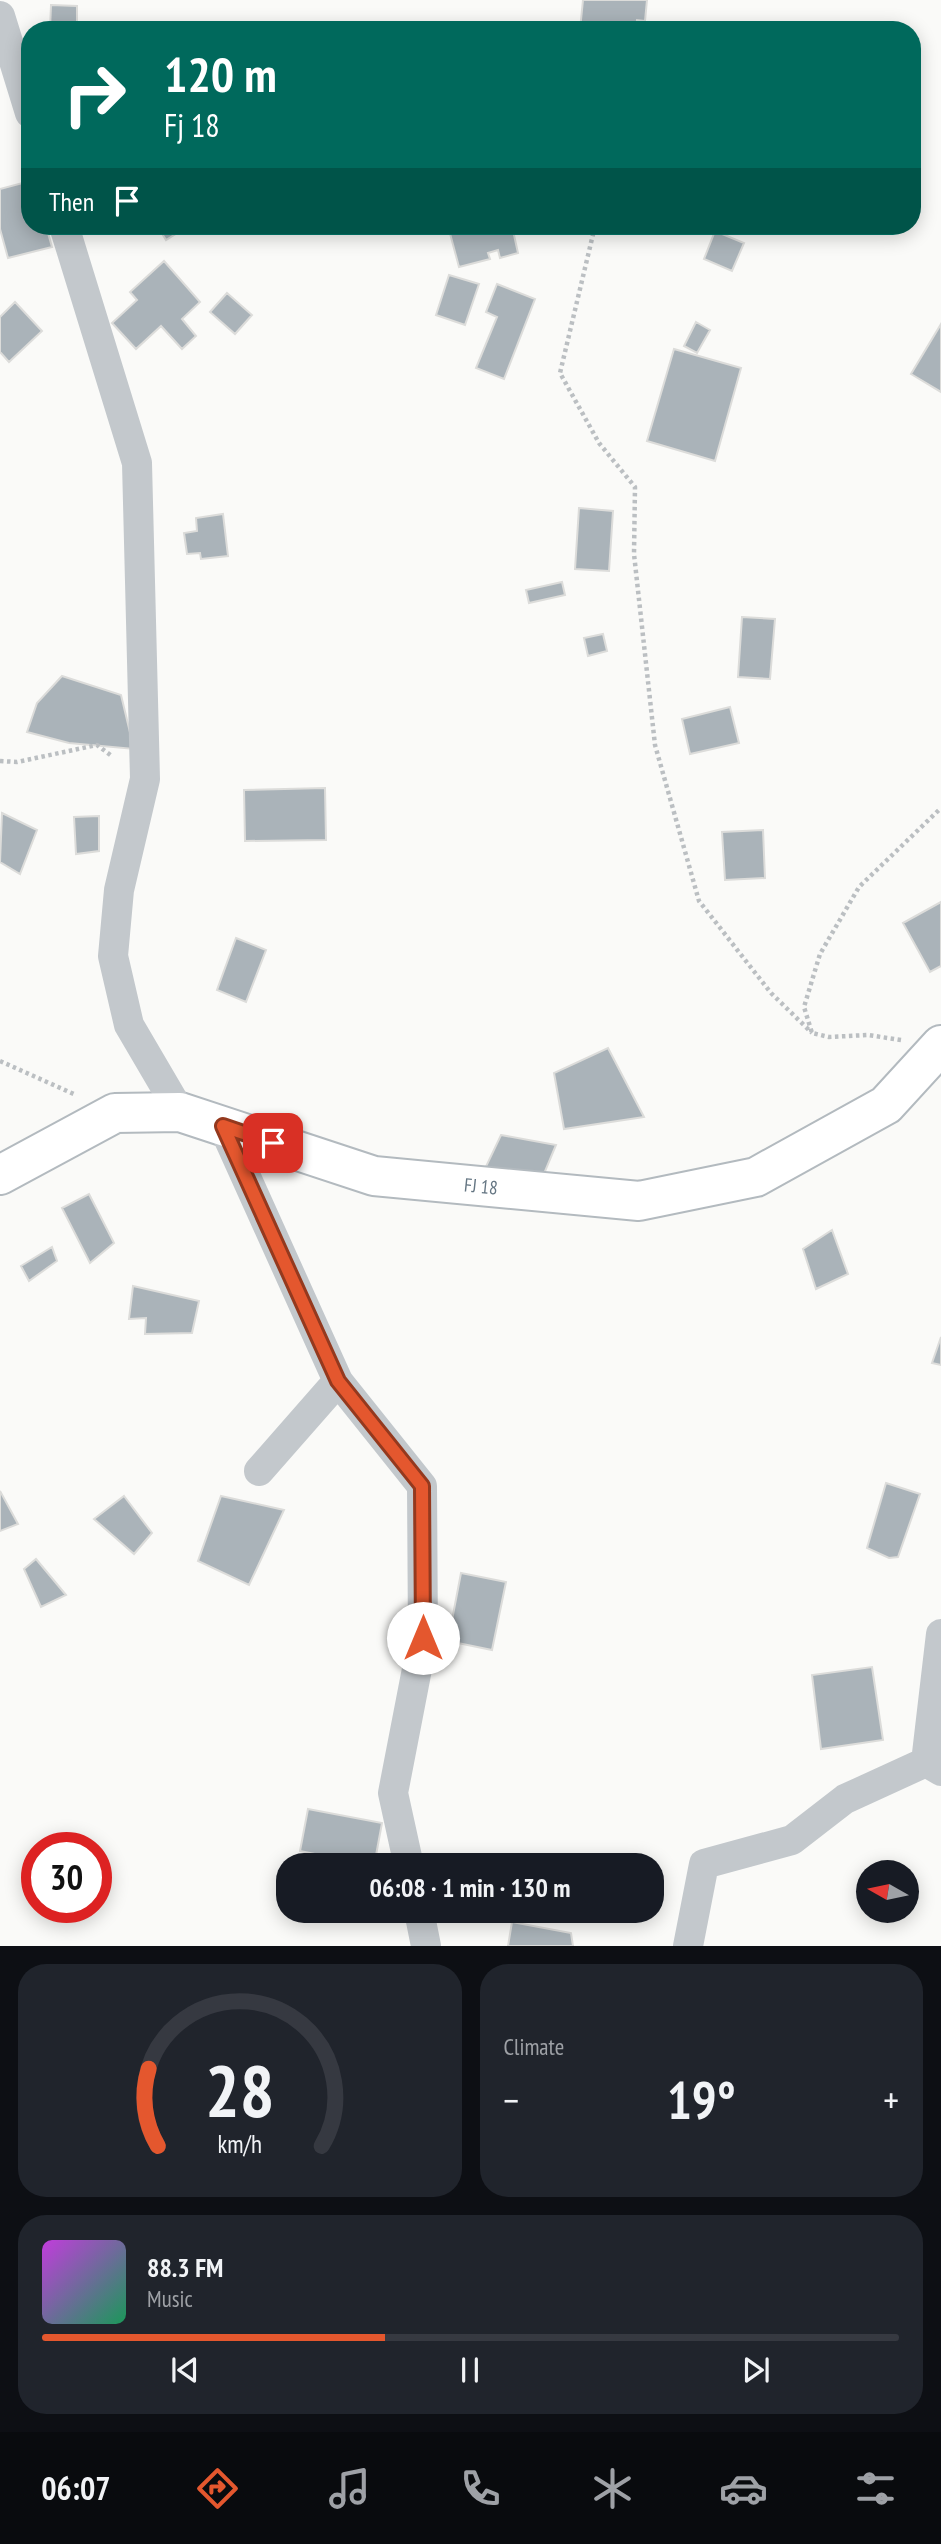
<!DOCTYPE html>
<html lang="en">
<head>
<meta charset="utf-8">
<style>
	:root { --surface:#171b24; --page:#20242c; --text:#f1f3f6; --muted:#9ea1a6; --line:#363941; --accent:#e4572e }
	body { margin:0; font-family:"PT Sans Narrow",sans-serif; background:var(--page); color:var(--text); height:100vh; display:flex; flex-direction:column; font-size:26px; white-space:nowrap }
	* { box-sizing:border-box; margin:0 }
	p { font-size:23px; color:var(--muted) }
	.icon { flex:none; width:38px; height:38px; fill:none; stroke:currentColor; stroke-width:2; stroke-linecap:round; stroke-linejoin:round }
	.map { position:relative; height:1946px; overflow:hidden }
	.drawer { display:flex; flex-direction:column; gap:18px; padding:18px; background:#0d0f14; flex:1 }
	.drawer>* { flex:none }
	.hud { position:absolute; left:21px; top:21px; width:900px; height:214px; border-radius:28px; box-shadow:0 4px 18px #0003; background:#00695c; color:#fff; overflow:hidden }
	.needle { width:46px; rotate:279deg }
	.controls { position:absolute; left:856px; top:1860px; display:grid; gap:14px }
	.controls a { display:grid; place-items:center; width:63px; height:63px; border-radius:50%; background:var(--surface); box-shadow:0 4px 18px #0003; font-size:35px }
	.speed { position:absolute; left:21px; top:1832px; display:flex; gap:14px; font-size:35px; font-weight:700; text-align:center }
	.speed>* { display:grid; place-content:center; width:91px; height:91px; border-radius:50%; background:var(--surface); box-shadow:0 4px 18px #0003; line-height:1 }
	.speed .limit { border:10px solid #d22; background:#fff; color:#111 }
	.pin { position:absolute; display:grid; place-items:center; width:60px; height:60px; color:#fff; margin:-30px; border-radius:14px; box-shadow:0 4px 10px #0006 }
	.me { position:absolute; width:77px; margin:-38px; rotate:0deg; stroke-linejoin:round; filter:drop-shadow(0 0 5px #0008) }
	.turn { display:flex; align-items:center; gap:24px; height:147px; padding:0 28px; font-size:32px }
	.turn .icon { width:91px; height:91px; stroke-width:2.5 }
	.turn b { display:block; font-size:49px; line-height:60px }
	.then { display:flex; align-items:center; height:66px; padding:0 28px; background:#0003; gap:14px; font-size:26px }
	.big { font-size:52px; font-weight:800; line-height:1.1 }
	.drawer .card { flex:1; display:flex; flex-direction:column; justify-content:center; gap:10px; min-width:0; padding:0 24px; border-radius:28px; background:var(--page) }
	.drawer .dial { align-items:center; gap:0 }
	.dial svg { height:182px; overflow:visible; fill:none; stroke:var(--line); stroke-width:7; stroke-linecap:round; text-anchor:middle }
	.dial text { fill:var(--text); stroke:none }
	.song { display:flex; align-items:center; gap:21px }
	.cover { width:84px; height:84px; border-radius:10px; background:linear-gradient(135deg,hsl(290 70% 55%),hsl(150 70% 35%)) }
	.played { height:7px; border-radius:4px; background:linear-gradient(90deg,var(--accent) 40%,var(--line) 40%) }
	.keys { display:flex; justify-content:space-around; direction:ltr }
	.heat { display:flex; justify-content:space-between; align-items:center; font-size:38px; direction:ltr }
	.drawer .tiles { flex:1; display:grid; gap:18px; grid-template-columns:1fr 1fr }
	.card:last-child { grid-column:span 2 }
	.trip { position:absolute; left:276px; top:1853px; width:388px; height:70px; border-radius:28px; background:var(--surface); box-shadow:0 4px 18px #0003; font-weight:800; line-height:70px; text-align:center }
	.tabs { display:flex; height:112px; justify-content:space-around; align-items:center; background:#090b0e; color:var(--muted) }
	.tabs .icon { width:49px; height:49px }
	.tabs .current { color:var(--accent) }
	.tabs b { font-size:32px; color:var(--text) }
	.map>svg:first-child { display:block }
	.building { fill:#aab3b9; stroke:#dcdcda; stroke-width:2 }
	.lines { fill:none; stroke-linecap:round; stroke-linejoin:round }
	.secondary-casing { stroke:#b3babf; stroke-width:42 }
	.path { stroke:#bbbfc2; stroke-width:4.5; stroke-dasharray:3.5 3.5; stroke-linecap:butt }
	.street { stroke:#c3c8cc; stroke-width:30 }
	.secondary { stroke:#fff; stroke-width:38 }
	.route-casing { stroke:#94391e; stroke-width:18 }
	.route { stroke:#e4572e; stroke-width:12 }
	.labels { text-anchor:middle; dominant-baseline:central; stroke-width:7; stroke-linejoin:round; paint-order:stroke }
	.street-label { font-size:19px; fill:#657683; stroke:#fff }
</style>
</head>
<body>
<div class="map">
<svg width="941" height="1946" viewBox="0 0 941 1946">
	<rect width="100%" height="100%" fill="#fafaf8"/>
	<path class="building" d="M 583,0 L 647,0 L 645,21 L 637,20 L 636,30 L 580,30 Z
		M 51,5 L 77,6 L 77,30 L 50,30 Z
		M 30,181 L 30,226 L 46,226 L 52,247 L 8,258 L 0,229 L 0,189 Z
		M 160,226 L 180,226 L 182,230 L 166,240 L 158,227 Z
		M 448,226 L 512,226 L 518,253 L 500,258 L 498,250 L 488,253 L 490,259 L 459,267 Z
		M 715,231 L 744,243 L 732,271 L 704,259 Z
		M 164,261 L 200,302 L 182,319 L 196,336 L 182,349 L 161,326 L 136,349 L 112,323 L 137,300 L 130,292 Z
		M 449,275 L 479,284 L 465,325 L 436,315 Z
		M 497,284 L 535,299 L 504,379 L 476,368 L 497,317 L 486,312 Z
		M 227,293 L 252,315 L 235,334 L 210,312 Z
		M 15,302 L 42,331 L 9,362 L 0,352 L 0,317 Z
		M 696,322 L 710,330 L 697,353 L 684,346 Z
		M 941,324 L 941,392 L 911,374 Z
		M 674,349 L 741,368 L 715,461 L 647,441 Z
		M 579,508 L 613,511 L 609,571 L 575,569 Z
		M 223,514 L 228,556 L 201,559 L 200,553 L 187,554 L 184,533 L 197,531 L 196,518 Z
		M 562,582 L 565,595 L 529,603 L 526,590 Z
		M 742,617 L 775,619 L 770,679 L 738,677 Z
		M 603,634 L 607,651 L 588,656 L 584,638 Z
		M 62,676 L 121,695 L 134,749 L 69,743 L 27,732 L 37,703 Z
		M 730,707 L 739,743 L 690,754 L 682,719 Z
		M 325,788 L 326,840 L 245,841 L 244,790 Z
		M 2,813 L 37,830 L 20,874 L 0,862 Z
		M 99,816 L 99,851 L 76,854 L 74,817 Z
		M 763,830 L 765,878 L 725,880 L 722,832 Z
		M 941,902 L 941,966 L 930,972 L 903,923 Z
		M 236,938 L 266,950 L 246,1002 L 217,990 Z
		M 608,1048 L 644,1117 L 564,1129 L 554,1073 Z
		M 501,1135 L 556,1145 L 541,1181 L 481,1177 Z
		M 89,1194 L 114,1243 L 90,1263 L 62,1208 Z
		M 832,1230 L 848,1274 L 816,1289 L 803,1249 Z
		M 52,1247 L 57,1261 L 29,1281 L 21,1266 Z
		M 133,1286 L 199,1301 L 192,1333 L 145,1334 L 146,1318 L 129,1319 Z
		M 941,1337 L 941,1365 L 932,1363 Z
		M 886,1483 L 920,1494 L 898,1557 L 889,1558 L 867,1548 Z
		M 0,1491 L 18,1524 L 0,1531 Z
		M 124,1496 L 152,1533 L 134,1554 L 94,1519 Z
		M 221,1496 L 284,1510 L 249,1585 L 198,1561 Z
		M 36,1559 L 66,1595 L 41,1607 L 24,1569 Z
		M 461,1573 L 506,1582 L 492,1650 L 448,1641 Z
		M 872,1667 L 883,1740 L 821,1749 L 812,1675 Z
		M 308,1809 L 382,1823 L 374,1866 L 300,1851 Z
		M 512,1922 L 571,1933 L 573,1946 L 508,1946 Z"/>
	<g class="lines">
		<g class="secondary-casing">
			<path id="secondary" d="M 0,1175 L 115,1113 L 180,1112 L 374,1176 L 639,1201 L 756,1177 L 886,1105 L 941,1045"/>
		</g>
		<path class="path" d="M 595,226 L 560,373 L 599,443 L 635,487 L 634,554 L 655,745 L 699,901 L 771,993 L 812,1033
			M 0,761 L 17,762 L 97,745 L 113,757
			M 901,1040 L 868,1035 L 829,1037 L 812,1033 L 804,1007 L 820,954 L 859,887 L 941,808
			M 0,1061 L 76,1095"/>
		<path class="street" d="M 0,16 L 30,113
			M 64,226 L 137,463 L 145,779 L 119,890 L 113,956 L 129,1025 L 180,1112
			M 223,1126 L 338,1381 L 259,1471
			M 338,1381 L 422,1486 L 423,1638 L 393,1793 L 409,1866
			M 941,1634 L 926,1762 L 941,1771
			M 419,1911 L 426,1946
			M 688,1946 L 704,1864 L 792,1840 L 845,1799 L 926,1762"/>
		<use href="#secondary" class="secondary"/>
	</g>
	<g class="lines">
		<g class="route-casing">
			<path id="route" d="M 273,1143 L 223,1126 L 338,1381 L 422,1486 L 423,1638"/>
		</g>
		<use href="#route" class="route"/>
	</g>
	<g class="labels">
		<g class="street-label">
			<text transform="translate(481 1186) rotate(6)">FJ 18</text>
		</g>
	</g>
</svg>
<div class="controls">
<a><svg class="needle" viewBox="-14 -14 28 28"><path d="M0-13l5 13h-10z" fill="#e53935"/><path d="M0 13l5-13h-10z" fill="#9ea1a6"/></svg></a>
</div>
<div class="speed"><div class="limit">30</div></div>
<div class="pin" style="left:273px;top:1143px;background:#d93025"><svg class="icon" aria-label="arrive" viewBox="0 0 24 24"><path d="M6 21V4h12l-3 4 3 4H6"/></svg></div>
<svg class="me" style="left:423px;top:1638px" viewBox="-20 -20 40 40"><circle r="19" fill="#fff"/><path d="M0-13L10 11 0 6-10 11z" fill="#e4572e"/></svg>
<div class="trip">06:08 · 1 min · 130 m</div>
<div class="hud">
<div class="turn"><svg class="icon" aria-label="right" viewBox="0 0 24 24"><path d="M7 20v-9h11M14 6l5 5-5 5"/></svg><div><b>120 m</b>Fj 18</div></div>
<div class="then">Then<svg class="icon" aria-label="arrive" viewBox="0 0 24 24"><path d="M6 21V4h12l-3 4 3 4H6"/></svg></div>
</div>
</div>
<section class="drawer">
<div class="tiles">
<div class="card dial"><svg viewBox="0 0 100 80">
<path d="M14 69A42 42 0 1 1 86 69"/>
<path d="M14 69A42 42 0 0 1 10 35" stroke="#e4572e"/>
<text x="50" y="56" font-size="32" font-weight="700">28</text>
<text x="50" y="72" font-size="11">km/h</text>
</svg></div>
<div class="card"><p>Climate</p>
<div class="heat"><a>−</a><b class="big">19°</b><a>+</a></div>
</div>
<div class="card">
<div class="song"><i class="cover"></i><div><b>88.3 FM</b><p>Music</p></div></div>
<div class="played"></div>
<div class="keys"><svg class="icon" aria-label="previous" viewBox="0 0 24 24"><path d="M18 5L8 12l10 7zM5 5v14"/></svg><svg class="icon" aria-label="pause" viewBox="0 0 24 24"><path d="M8 5v14M16 5v14"/></svg><svg class="icon" aria-label="next" viewBox="0 0 24 24"><path d="M6 5l10 7-10 7zM19 5v14"/></svg></div>
</div>
</div>
</section>
<nav class="tabs">
<b>06:07</b>
<svg class="icon current" aria-label="directions" viewBox="0 0 24 24"><path d="M12 3l9 9-9 9-9-9zM9 14v-3h6M13 9l2 2-2 2"/></svg>
<svg class="icon" aria-label="music" viewBox="0 0 24 24"><path d="M9 18V5l10-2v13"/><circle cx="6" cy="18" r="3"/><circle cx="16" cy="16" r="3"/></svg>
<svg class="icon" aria-label="phone" viewBox="0 0 24 24"><path d="M5 4h4l2 5-3 2q2 4 5 5l2-3 5 2v4C11 20 4 13 5 4z"/></svg>
<svg class="icon" aria-label="climate" viewBox="0 0 24 24"><path d="M12 3v18M4 7l16 10M4 17L20 7"/></svg>
<svg class="icon" aria-label="car" viewBox="0 0 24 24"><path d="M5 17H2v-5l4-1 3-4h7l3 4 3 1v5h-3M9 17h6M6 11h13"/><circle cx="7" cy="17" r="2"/><circle cx="17" cy="17" r="2"/></svg>
<svg class="icon" aria-label="filters" viewBox="0 0 24 24"><path d="M4 7h16M4 17h16"/><circle cx="9" cy="7" r="2"/><circle cx="15" cy="17" r="2"/></svg>
</nav>
</body>
</html>
